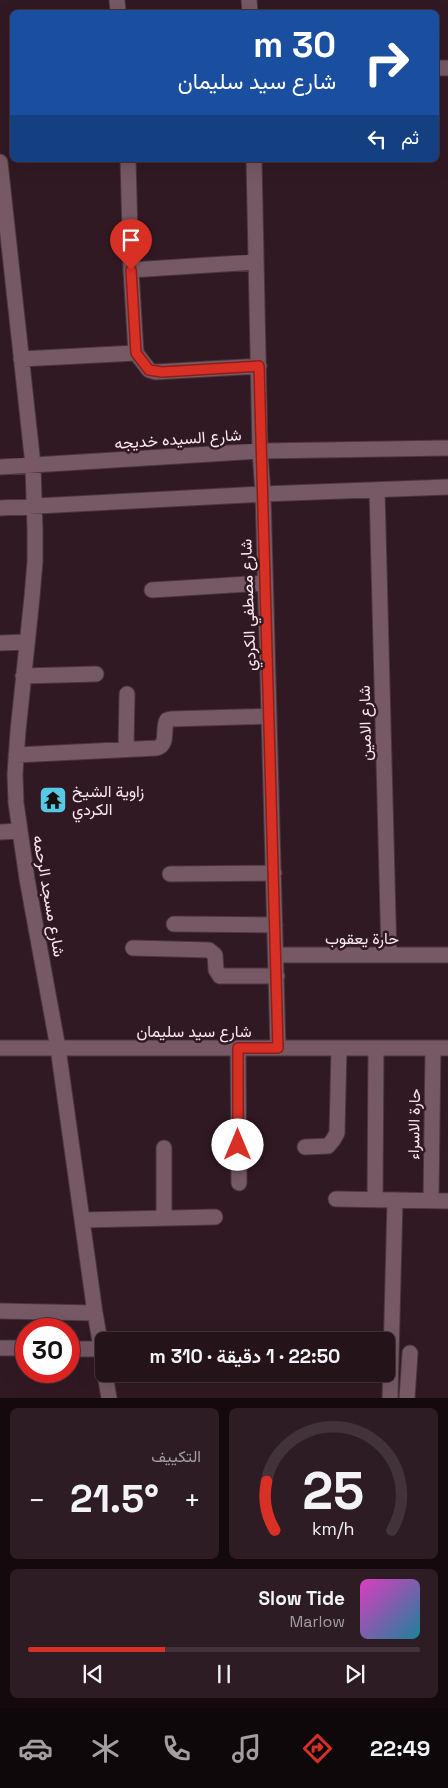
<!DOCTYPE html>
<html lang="ar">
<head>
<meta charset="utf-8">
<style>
	:root { --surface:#25131a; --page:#2d1c23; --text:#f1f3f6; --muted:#a39ea2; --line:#423239; --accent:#d93025 }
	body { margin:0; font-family:"Space Grotesk",Vazirmatn,sans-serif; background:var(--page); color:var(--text); direction:rtl; height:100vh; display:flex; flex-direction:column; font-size:19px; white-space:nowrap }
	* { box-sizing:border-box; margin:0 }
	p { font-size:16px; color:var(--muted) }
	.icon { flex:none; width:28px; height:28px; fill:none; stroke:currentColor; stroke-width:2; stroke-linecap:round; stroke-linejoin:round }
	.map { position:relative; height:1398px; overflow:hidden; direction:ltr }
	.side { display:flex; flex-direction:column; gap:10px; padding:10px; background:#140a0e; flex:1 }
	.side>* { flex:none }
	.banner { position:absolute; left:10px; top:10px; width:429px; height:152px; border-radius:8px; box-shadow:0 5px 20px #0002,0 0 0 1px var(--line); direction:rtl; background:#1a4fa0; color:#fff; overflow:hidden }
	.speed { position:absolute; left:15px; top:1318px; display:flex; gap:10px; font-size:25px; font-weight:700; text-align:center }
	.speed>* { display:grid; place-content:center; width:65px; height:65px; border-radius:50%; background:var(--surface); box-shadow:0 5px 20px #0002,0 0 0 1px var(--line); line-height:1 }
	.speed .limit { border:8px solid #d22; background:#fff; color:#111 }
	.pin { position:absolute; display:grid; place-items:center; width:42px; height:42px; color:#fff; margin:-51px -21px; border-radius:50% 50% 50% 0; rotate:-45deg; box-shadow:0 0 5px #0007 }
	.pin .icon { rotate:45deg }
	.me { position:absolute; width:55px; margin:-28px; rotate:0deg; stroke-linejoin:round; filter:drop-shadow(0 0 4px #0008) }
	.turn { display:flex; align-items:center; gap:18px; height:105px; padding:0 20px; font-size:22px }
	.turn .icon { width:65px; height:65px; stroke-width:2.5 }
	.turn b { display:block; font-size:35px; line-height:42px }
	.then { display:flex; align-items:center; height:48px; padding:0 20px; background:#0003; gap:10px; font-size:19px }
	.big { font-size:38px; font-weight:600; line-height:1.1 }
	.side .widget { flex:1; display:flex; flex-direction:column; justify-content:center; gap:8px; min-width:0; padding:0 18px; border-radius:8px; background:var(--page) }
	.side .dial { align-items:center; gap:0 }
	.dial svg { height:130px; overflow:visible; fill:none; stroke:var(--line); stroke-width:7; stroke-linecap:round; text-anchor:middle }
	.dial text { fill:var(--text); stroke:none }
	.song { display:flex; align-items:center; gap:15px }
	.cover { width:60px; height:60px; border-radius:8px; background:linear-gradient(135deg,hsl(310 70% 55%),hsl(190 70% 35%)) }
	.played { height:5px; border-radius:2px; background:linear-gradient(90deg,var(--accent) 35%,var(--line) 35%) }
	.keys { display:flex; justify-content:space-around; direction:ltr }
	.heat { display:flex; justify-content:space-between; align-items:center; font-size:28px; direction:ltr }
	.side .tiles { flex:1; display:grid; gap:10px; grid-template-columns:1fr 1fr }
	.widget:last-child { grid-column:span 2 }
	.trip { position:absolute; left:95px; top:1332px; width:300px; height:50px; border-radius:8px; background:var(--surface); box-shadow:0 5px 20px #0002,0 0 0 1px var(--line); font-weight:600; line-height:50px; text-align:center; direction:rtl }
	.tab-bar { display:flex; height:80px; justify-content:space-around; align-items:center; background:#0f080a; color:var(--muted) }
	.tab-bar .icon { width:35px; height:35px }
	.tab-bar .current { color:var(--accent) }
	.tab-bar b { font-size:22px; color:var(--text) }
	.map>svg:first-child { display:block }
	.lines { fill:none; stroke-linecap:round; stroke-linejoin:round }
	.minor-casing { stroke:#49363e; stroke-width:17 }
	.minor { stroke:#765965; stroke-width:15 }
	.route-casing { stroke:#8d1f18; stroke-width:12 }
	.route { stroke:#d93025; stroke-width:9 }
	.labels { text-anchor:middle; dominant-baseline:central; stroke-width:5; stroke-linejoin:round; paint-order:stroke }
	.street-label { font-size:16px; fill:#fae9ef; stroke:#311923 }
	.poi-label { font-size:16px; fill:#fae9ef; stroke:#311923; text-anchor:start }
</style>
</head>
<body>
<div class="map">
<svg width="448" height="1398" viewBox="0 0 448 1398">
	<rect width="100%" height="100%" fill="#311923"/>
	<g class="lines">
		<g class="minor-casing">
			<path id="minor" d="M 117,0 L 118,12
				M 249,0 L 250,12
				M 436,68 L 448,68
				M 128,160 L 131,270 L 136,353 L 149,370 L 155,372 L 259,366
				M 254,160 L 260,451 L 263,494 L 278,1048
				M 0,162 L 33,465 L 35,531 L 35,561 L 32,597 L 18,731 L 15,774 L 16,803 L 27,879 L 58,1048 L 95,1313 L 104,1364
				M 131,270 L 256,262
				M 21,359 L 136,353
				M 0,467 L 260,451 L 448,448
				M 377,490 L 389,955
				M 0,508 L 263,494 L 448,487
				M 152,590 L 265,583
				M 0,643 L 26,642
				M 23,676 L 96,674
				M 126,749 L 127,694
				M 16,755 L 157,748 C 169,744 162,729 167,720 L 171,719 L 269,716
				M 0,832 L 19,831
				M 170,874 L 274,873
				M 174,924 L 275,925
				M 133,948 L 209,950 L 215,955 L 216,970 L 220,976 L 277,976
				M 276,955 L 448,955
				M 0,1048 L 448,1048
				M 238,1048 L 239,1183
				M 305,1147 L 328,1146 L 333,1140 L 337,1133 L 339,1048
				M 336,1199 L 448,1201
				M 375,1200 L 376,1048
				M 431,1200 L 433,1048
				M 164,1218 L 164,1148
				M 82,1220 L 215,1217
				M 0,1311 L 95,1313
				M 0,1348 L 26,1348
				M 69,1349 L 101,1349
				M 105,1374 L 109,1398
				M 390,1398 L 395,1200
				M 407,1398 L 410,1353"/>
		</g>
		<use href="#minor" class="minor"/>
	</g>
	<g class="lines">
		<g class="route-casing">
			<path id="route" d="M 131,270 L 136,353 L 149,370 L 162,372 L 259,366 L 278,1048 L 238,1048 L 238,1145"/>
		</g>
		<use href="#route" class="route"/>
	</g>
	<defs>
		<g id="temple-square" transform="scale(1.4375)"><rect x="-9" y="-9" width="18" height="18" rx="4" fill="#58c9e4" stroke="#311923"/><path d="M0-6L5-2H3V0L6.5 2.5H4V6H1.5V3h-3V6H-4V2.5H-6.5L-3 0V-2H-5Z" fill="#111"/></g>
	</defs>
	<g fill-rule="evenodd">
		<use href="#temple-square" x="53" y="800"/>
	</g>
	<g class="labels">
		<g class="street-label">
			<text transform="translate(178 439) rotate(-4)">شارع السيده خديجه</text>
			<text transform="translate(248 605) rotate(-92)">شارع مصطفي الكردي</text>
			<text transform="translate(365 723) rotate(-91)">شارع الامين</text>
			<text transform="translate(49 896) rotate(80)">شارع مسجد الرحمه</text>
			<text x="362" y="938">حارة يعقوب</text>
			<text x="194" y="1031">شارع سيد سليمان</text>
			<text transform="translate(414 1124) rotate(-89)">حارة الاسراء</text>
		</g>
		<g class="poi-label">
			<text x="72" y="791">زاوية الشيخ<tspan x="72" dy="18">الكردي</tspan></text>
		</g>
	</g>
</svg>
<div class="speed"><div class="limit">30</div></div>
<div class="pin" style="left:131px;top:270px;background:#d93025"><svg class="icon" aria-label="arrive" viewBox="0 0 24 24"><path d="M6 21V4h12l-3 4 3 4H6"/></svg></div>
<svg class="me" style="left:238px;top:1145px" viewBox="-20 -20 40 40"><circle r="19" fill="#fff"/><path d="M0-13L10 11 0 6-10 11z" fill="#d93025"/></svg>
<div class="trip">22:50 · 1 دقيقة · 310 m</div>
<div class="banner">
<div class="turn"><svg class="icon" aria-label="right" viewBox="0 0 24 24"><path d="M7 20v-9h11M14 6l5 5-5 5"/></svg><div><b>30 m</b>شارع سيد سليمان</div></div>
<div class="then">ثم<svg class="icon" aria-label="left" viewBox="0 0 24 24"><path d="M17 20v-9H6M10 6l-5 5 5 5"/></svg></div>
</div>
</div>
<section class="side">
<div class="tiles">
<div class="widget dial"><svg viewBox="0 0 100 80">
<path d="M14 69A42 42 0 1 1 86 69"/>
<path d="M14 69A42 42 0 0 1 9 39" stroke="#d93025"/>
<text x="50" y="56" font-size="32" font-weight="700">25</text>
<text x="50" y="72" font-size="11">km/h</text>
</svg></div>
<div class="widget"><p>التكييف</p>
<div class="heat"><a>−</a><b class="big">21.5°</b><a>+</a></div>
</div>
<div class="widget">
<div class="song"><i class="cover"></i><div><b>Slow Tide</b><p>Marlow</p></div></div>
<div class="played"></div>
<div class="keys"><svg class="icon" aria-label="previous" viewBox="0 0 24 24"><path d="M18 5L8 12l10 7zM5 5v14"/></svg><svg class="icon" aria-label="pause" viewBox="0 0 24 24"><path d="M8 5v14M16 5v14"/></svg><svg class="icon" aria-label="next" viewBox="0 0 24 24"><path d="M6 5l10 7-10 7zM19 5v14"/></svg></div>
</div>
</div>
</section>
<nav class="tab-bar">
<b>22:49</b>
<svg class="icon current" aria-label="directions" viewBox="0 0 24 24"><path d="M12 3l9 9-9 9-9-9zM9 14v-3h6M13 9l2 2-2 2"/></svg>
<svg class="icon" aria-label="music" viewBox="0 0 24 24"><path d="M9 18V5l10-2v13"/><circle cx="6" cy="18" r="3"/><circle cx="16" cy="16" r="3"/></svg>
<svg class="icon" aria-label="phone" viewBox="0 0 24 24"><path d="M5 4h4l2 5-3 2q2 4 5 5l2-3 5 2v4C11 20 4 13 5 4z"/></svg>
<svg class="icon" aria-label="climate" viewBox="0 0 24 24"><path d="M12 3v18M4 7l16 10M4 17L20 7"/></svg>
<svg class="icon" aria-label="car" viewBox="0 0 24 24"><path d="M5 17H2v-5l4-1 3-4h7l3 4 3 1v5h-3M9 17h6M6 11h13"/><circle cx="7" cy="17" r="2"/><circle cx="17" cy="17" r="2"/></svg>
</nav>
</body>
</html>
